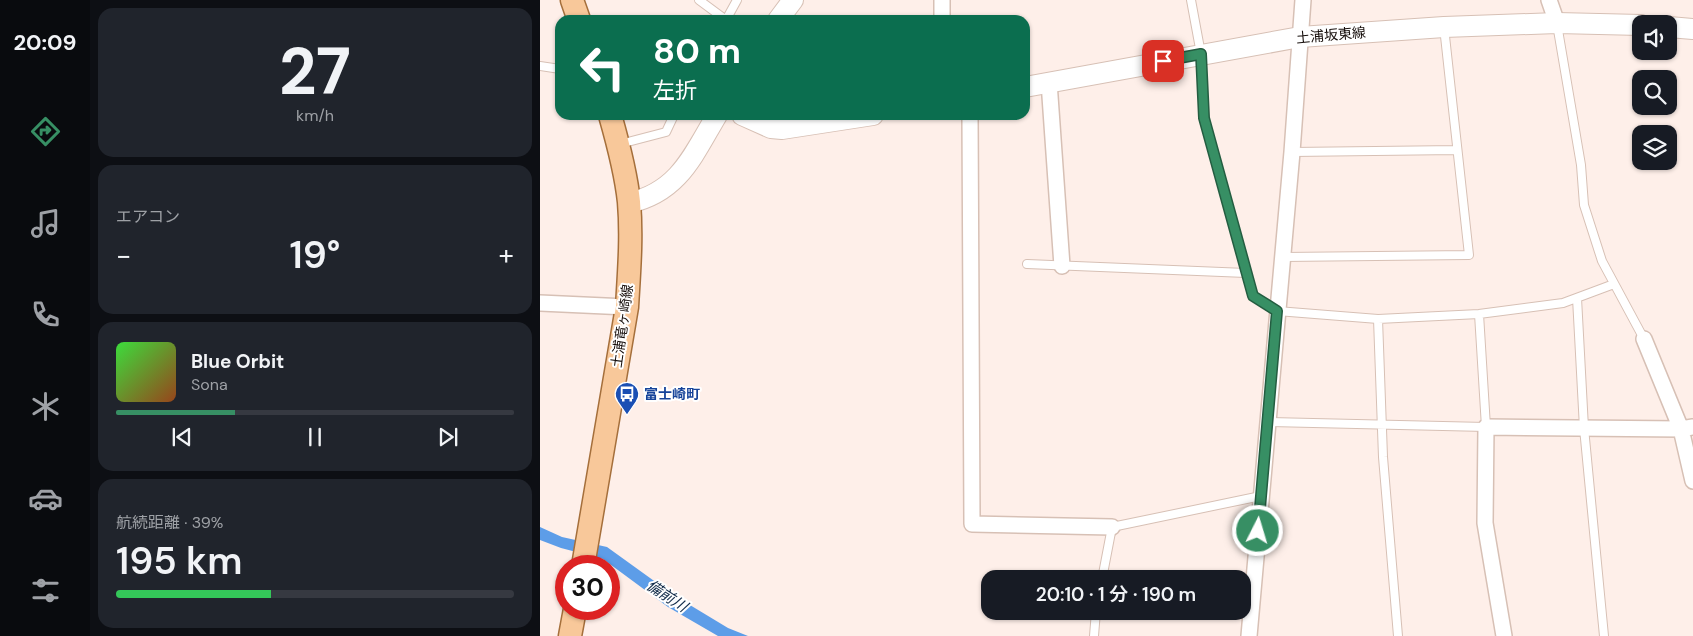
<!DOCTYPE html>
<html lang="ja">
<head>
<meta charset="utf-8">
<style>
	:root { --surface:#171b24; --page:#20242c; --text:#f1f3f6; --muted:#9ea1a6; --line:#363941; --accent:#378f64 }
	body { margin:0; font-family:"DM Sans","Noto Sans JP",sans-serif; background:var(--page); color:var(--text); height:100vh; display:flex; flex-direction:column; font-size:19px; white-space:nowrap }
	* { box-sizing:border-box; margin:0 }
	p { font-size:16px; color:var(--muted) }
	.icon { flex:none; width:28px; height:28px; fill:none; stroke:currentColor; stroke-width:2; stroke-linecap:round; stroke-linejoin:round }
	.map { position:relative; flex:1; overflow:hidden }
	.side { display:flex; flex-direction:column; gap:8px; padding:8px; background:#0d0f14; width:450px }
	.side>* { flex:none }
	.guide { position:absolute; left:15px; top:15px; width:475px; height:105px; border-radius:15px; box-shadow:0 1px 4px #0004; background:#0b6e4f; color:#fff; overflow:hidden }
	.fabs { position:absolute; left:1092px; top:15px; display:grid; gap:10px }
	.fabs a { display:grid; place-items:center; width:45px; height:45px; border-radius:10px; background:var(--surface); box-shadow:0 1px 4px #0004; font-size:25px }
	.speed { position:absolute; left:15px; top:555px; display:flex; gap:10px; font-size:25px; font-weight:700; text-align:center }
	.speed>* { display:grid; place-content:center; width:65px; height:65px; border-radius:50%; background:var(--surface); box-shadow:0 1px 4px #0004; line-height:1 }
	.speed .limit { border:8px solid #d22; background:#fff; color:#111 }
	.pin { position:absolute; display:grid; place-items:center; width:42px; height:42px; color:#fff; margin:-21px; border-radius:10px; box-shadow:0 2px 8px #0006 }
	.me { position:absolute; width:55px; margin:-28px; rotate:5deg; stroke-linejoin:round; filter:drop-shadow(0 0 4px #0008) }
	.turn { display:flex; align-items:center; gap:18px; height:105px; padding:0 15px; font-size:22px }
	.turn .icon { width:65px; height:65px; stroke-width:2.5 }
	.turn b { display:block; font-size:35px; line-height:42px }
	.big { font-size:38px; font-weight:600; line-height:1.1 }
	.side .widget { flex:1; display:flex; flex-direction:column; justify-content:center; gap:8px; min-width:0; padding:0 18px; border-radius:15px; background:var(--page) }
	.side .dial { align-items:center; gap:0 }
	.dial b { font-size:65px; line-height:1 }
	.song { display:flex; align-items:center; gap:15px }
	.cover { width:60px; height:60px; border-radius:8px; background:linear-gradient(135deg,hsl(120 70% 55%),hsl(20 70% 35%)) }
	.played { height:5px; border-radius:2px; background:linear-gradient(90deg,var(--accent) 30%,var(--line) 30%) }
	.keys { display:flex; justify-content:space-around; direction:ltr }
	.heat { display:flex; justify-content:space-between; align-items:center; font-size:28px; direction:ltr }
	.charge { height:8px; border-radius:4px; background:linear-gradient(90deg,#34c759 39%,var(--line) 0) }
	.trip { position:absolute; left:441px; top:570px; width:270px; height:50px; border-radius:15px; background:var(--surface); box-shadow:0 1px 4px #0004; font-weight:600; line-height:50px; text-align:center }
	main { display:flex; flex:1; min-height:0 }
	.menu { display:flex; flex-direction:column; width:90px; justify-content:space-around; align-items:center; background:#090b0e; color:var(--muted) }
	.menu .icon { width:35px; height:35px }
	.menu .active { color:var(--accent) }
	.menu b { font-size:22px; color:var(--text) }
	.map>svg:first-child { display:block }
	.water { fill:#5d9de8 }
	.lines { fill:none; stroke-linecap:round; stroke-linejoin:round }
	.lane-casing { stroke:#d7c0b5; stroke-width:10 }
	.street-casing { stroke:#d7c0b5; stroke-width:18 }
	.secondary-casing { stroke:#d7c0b5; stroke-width:22 }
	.primary-casing { stroke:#a56f3b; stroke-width:25 }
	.lane { stroke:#fff; stroke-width:8 }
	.street { stroke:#fff; stroke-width:15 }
	.secondary { stroke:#fff; stroke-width:20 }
	.primary { stroke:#f8c89a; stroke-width:22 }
	.route-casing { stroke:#245d41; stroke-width:12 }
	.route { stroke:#378f64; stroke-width:9 }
	.labels { text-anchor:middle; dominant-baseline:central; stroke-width:4; stroke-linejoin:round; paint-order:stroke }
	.street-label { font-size:14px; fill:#140c09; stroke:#fff }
	.transit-label { font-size:14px; font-weight:bold; fill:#164399; stroke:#fff; text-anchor:start }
	.water-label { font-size:15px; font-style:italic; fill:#112b49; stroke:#fff }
</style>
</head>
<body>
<main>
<nav class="menu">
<b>20:09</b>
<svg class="icon active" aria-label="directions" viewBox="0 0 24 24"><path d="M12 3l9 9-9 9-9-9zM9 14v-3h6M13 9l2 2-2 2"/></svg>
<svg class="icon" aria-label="music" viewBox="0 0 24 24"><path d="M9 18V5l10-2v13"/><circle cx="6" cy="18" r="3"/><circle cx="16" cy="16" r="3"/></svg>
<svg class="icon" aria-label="phone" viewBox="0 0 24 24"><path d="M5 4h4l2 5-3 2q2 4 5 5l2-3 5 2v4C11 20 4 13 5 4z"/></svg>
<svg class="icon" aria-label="climate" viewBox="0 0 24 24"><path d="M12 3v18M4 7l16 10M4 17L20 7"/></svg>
<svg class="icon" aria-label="car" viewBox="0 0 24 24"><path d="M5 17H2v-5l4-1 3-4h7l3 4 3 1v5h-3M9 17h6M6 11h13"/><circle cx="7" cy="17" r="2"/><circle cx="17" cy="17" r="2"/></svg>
<svg class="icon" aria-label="filters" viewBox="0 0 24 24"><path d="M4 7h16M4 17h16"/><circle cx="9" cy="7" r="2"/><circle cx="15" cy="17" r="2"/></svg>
</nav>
<section class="side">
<div class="widget dial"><b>27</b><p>km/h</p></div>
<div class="widget"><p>エアコン</p>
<div class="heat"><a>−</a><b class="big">19°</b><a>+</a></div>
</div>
<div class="widget">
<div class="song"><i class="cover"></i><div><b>Blue Orbit</b><p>Sona</p></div></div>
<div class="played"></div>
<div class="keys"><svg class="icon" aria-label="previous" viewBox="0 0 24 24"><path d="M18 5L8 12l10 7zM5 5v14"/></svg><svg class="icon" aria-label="pause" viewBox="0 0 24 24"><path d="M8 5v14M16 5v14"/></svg><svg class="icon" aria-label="next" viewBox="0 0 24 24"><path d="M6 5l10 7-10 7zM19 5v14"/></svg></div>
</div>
<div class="widget"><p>航続距離 · 39%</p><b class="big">195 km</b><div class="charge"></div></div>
</section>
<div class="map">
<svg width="1153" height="636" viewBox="0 0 1153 636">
	<rect width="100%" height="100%" fill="#feefe9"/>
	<path class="water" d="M 0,527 L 22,537 L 67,547 L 135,596 L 188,628 L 208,636 L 178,636 L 128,607 L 63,559 L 21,548 L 0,540 Z"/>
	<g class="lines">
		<g class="lane-casing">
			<path id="lane" d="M 159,0 L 186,20
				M 651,0 L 661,54 L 664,118 L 713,296 L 737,311 L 838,319 L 939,314 L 1023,303 L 1074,284
				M 186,20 L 197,0
				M 1017,24 L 1041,165 L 1044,205 L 1062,261 L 1104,339
				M 0,66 L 20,69
				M 80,144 L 126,132 L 134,115
				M 752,152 L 917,150
				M 743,257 L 929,255 L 904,27
				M 487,264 L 706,273
				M 1037,298 L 1044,428 L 1064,636
				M 838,319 L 843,457 L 858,636
				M 727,422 L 946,427 L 939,314
				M 562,579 L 572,527 L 721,496
				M 554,636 L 556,611"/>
		</g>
		<g class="street-casing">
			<path id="street" d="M 402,0 L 402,20
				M 1009,0 L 1017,23
				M 509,82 L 522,266
				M 430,115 L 432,524 L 572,527
				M 0,303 L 87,307
				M 1104,339 L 1141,429 L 1153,481
				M 709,636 L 752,152 L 763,0
				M 964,636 L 945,523 L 946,427 L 1141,429 L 1153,427"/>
		</g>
		<g class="secondary-casing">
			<path id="secondary" d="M 238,20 L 253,0
				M 1129,27 L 1153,29
				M 485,87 L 760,37 L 904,27 L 1017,23 L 1101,25
				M 202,115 L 231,128 L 242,129 L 333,115
				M 89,203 C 139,192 153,155 177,115"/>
		</g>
		<g class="primary-casing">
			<path id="primary" d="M 32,0 L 39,20
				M 43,566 L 87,307 C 89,273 92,237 89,202 C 86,173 78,143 70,115
				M 30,636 L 35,609"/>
		</g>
		<use href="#lane" class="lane"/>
		<use href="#street" class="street"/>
		<use href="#secondary" class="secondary"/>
		<use href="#primary" class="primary"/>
	</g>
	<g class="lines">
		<g class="route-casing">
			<path id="route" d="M 623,61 L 661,54 L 664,118 L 713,296 L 737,311 L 718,531"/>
		</g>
		<use href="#route" class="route"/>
	</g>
	<defs>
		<g id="bus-pin" transform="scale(1.25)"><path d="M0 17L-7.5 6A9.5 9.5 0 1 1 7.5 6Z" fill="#1a4fb4" stroke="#fff"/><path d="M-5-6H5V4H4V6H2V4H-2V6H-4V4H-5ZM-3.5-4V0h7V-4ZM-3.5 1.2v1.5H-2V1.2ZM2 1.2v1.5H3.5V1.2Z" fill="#fff"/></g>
	</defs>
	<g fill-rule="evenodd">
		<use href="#bus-pin" x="87" y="394"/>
	</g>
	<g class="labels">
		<g class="street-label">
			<text transform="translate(791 35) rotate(-5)">土浦坂東線</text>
			<text transform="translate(82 326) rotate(-82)">土浦竜ヶ崎線</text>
		</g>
		<g class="transit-label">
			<text x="104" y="394">富士崎町</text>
		</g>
		<g class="water-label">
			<text transform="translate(127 596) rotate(33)">備前川</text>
		</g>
	</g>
</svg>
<div class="fabs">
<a><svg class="icon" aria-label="sound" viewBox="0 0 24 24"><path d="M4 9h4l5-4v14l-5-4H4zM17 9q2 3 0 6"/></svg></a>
<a><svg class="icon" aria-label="search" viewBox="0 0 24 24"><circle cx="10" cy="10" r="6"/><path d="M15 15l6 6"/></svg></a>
<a><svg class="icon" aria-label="layers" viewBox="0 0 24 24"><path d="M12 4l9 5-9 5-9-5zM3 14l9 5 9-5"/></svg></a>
</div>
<div class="speed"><div class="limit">30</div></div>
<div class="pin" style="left:623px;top:61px;background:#d93025"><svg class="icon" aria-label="arrive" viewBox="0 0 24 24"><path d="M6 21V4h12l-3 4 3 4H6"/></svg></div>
<svg class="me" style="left:718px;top:531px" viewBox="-20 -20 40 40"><circle r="17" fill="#378f64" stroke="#fff" stroke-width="3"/><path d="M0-11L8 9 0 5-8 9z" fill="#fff"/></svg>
<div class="trip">20:10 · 1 分 · 190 m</div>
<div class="guide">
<div class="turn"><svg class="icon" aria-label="left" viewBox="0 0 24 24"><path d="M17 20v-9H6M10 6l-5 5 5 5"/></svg><div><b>80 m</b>左折</div></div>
</div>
</div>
</main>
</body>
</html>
